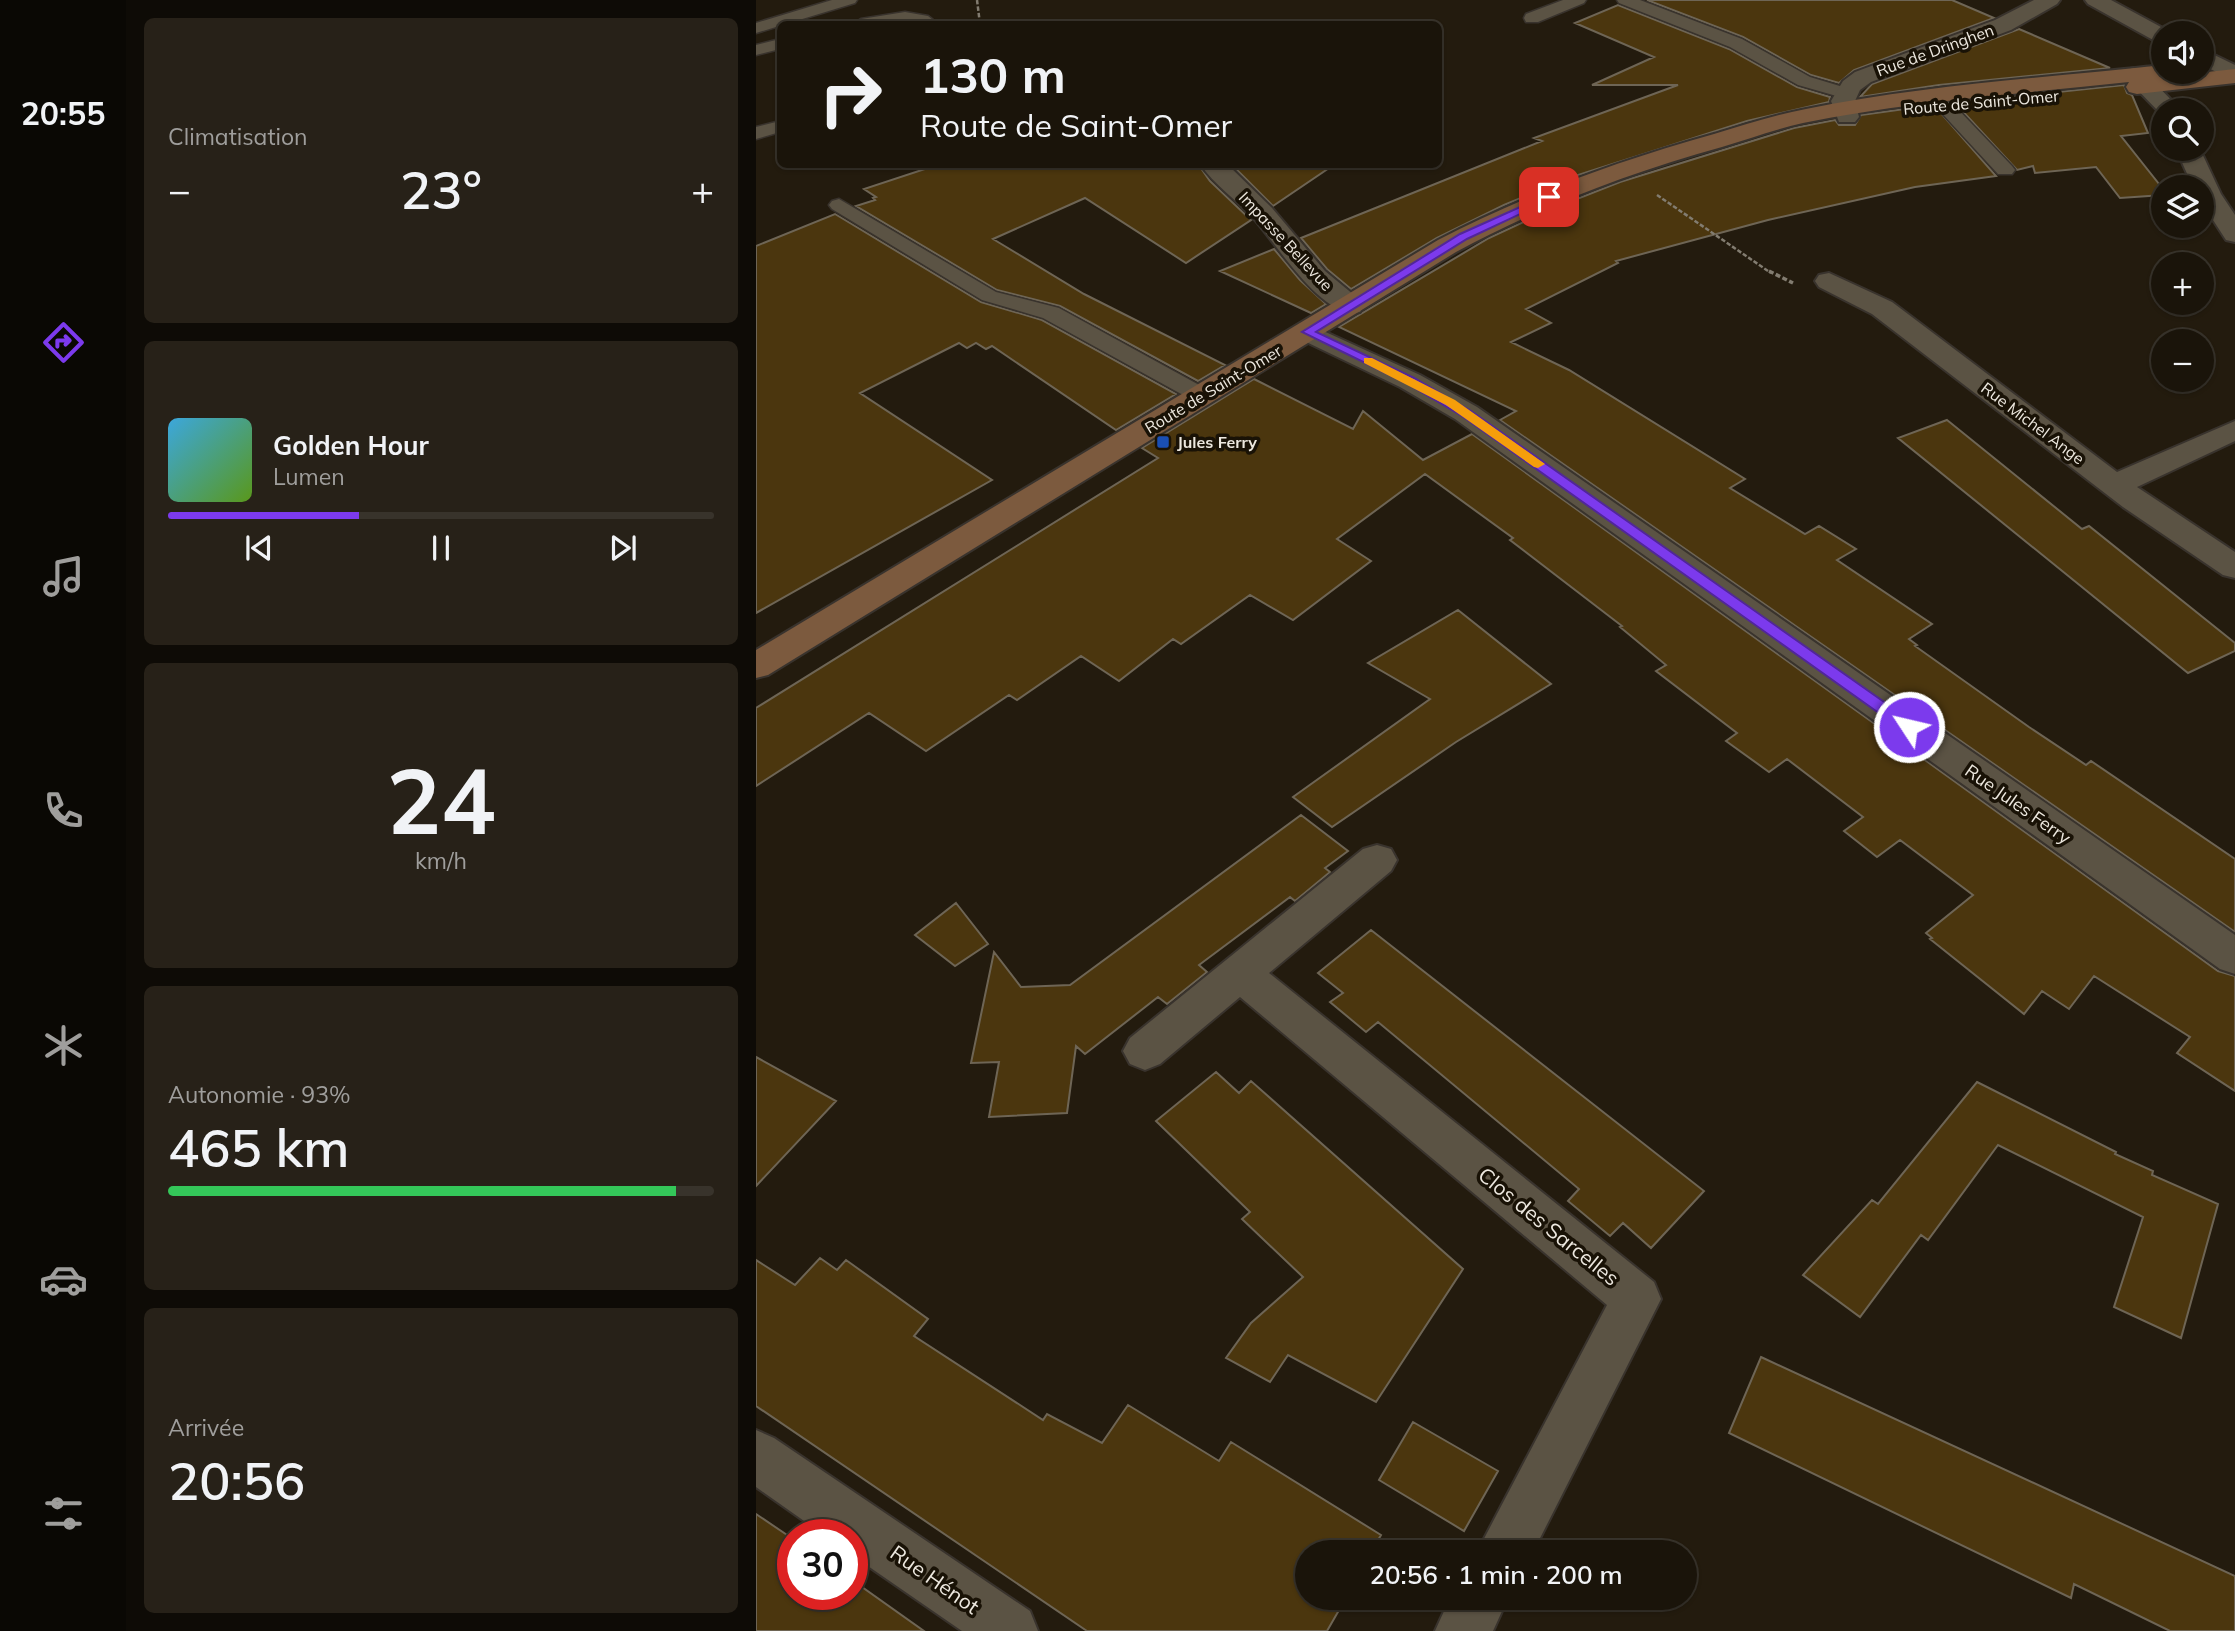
<!DOCTYPE html>
<html lang="fr">
<head>
<meta charset="utf-8">
<style>
	:root { --surface:#1a140a; --page:#272118; --text:#f1f3f6; --muted:#9f9e9c; --line:#38332b; --accent:#7c3aed }
	body { margin:0; font-family:Mulish,sans-serif; background:var(--page); color:var(--text); height:100vh; display:flex; flex-direction:column; font-size:26px; white-space:nowrap }
	* { box-sizing:border-box; margin:0 }
	p { font-size:23px; color:var(--muted) }
	.icon { flex:none; width:38px; height:38px; fill:none; stroke:currentColor; stroke-width:2; stroke-linecap:round; stroke-linejoin:round }
	.map { position:relative; flex:1; overflow:hidden }
	.drawer { display:flex; flex-direction:column; gap:18px; padding:18px; background:#0e0b06; width:630px }
	.drawer>* { flex:none }
	.top-card { position:absolute; left:21px; top:21px; width:665px; height:147px; border-radius:10px; box-shadow:0 2px 5px #0004,0 0 0 2px var(--line); background:#1a140a; color:var(--text); overflow:hidden }
	.tools { position:absolute; left:1395px; top:21px; display:grid; gap:14px }
	.tools a { display:grid; place-items:center; width:63px; height:63px; border-radius:50%; background:var(--surface); box-shadow:0 2px 5px #0004,0 0 0 2px var(--line); font-size:35px }
	.speed { position:absolute; left:21px; top:1519px; display:flex; gap:14px; font-size:35px; font-weight:700; text-align:center }
	.speed>* { display:grid; place-content:center; width:91px; height:91px; border-radius:50%; background:var(--surface); box-shadow:0 2px 5px #0004,0 0 0 2px var(--line); line-height:1 }
	.speed .limit { border:10px solid #d22; background:#fff; color:#111 }
	.pin { position:absolute; display:grid; place-items:center; width:60px; height:60px; color:#fff; margin:-30px; border-radius:14px; box-shadow:0 4px 10px #0006 }
	.me { position:absolute; width:77px; margin:-38px; rotate:305deg; stroke-linejoin:round; filter:drop-shadow(0 0 5px #0008) }
	.turn { display:flex; align-items:center; gap:24px; height:147px; padding:0 28px; font-size:32px }
	.turn .icon { width:91px; height:91px; stroke-width:2.5 }
	.turn b { display:block; font-size:49px; line-height:60px }
	.big { font-size:52px; font-weight:600; line-height:1.1 }
	.drawer .card { flex:1; display:flex; flex-direction:column; justify-content:center; gap:10px; min-width:0; padding:0 24px; border-radius:10px; background:var(--page) }
	.drawer .dial { align-items:center; gap:0 }
	.dial b { font-size:91px; line-height:1 }
	.song { display:flex; align-items:center; gap:21px }
	.cover { width:84px; height:84px; border-radius:10px; background:linear-gradient(135deg,hsl(200 70% 55%),hsl(90 70% 35%)) }
	.played { height:7px; border-radius:4px; background:linear-gradient(90deg,var(--accent) 35%,var(--line) 35%) }
	.keys { display:flex; justify-content:space-around; direction:ltr }
	.heat { display:flex; justify-content:space-between; align-items:center; font-size:38px; direction:ltr }
	.charge { height:10px; border-radius:5px; background:linear-gradient(90deg,#34c759 93%,var(--line) 0) }
	.trip { position:absolute; left:539px; top:1540px; width:402px; height:70px; border-radius:35px; background:var(--surface); box-shadow:0 2px 5px #0004,0 0 0 2px var(--line); font-weight:600; line-height:70px; text-align:center }
	main { display:flex; flex:1; min-height:0 }
	.tab-bar { display:flex; flex-direction:column; width:126px; justify-content:space-around; align-items:center; background:#0a0804; color:var(--muted) }
	.tab-bar .icon { width:49px; height:49px }
	.tab-bar .on { color:var(--accent) }
	.tab-bar b { font-size:32px; color:var(--text) }
	.map>svg:first-child { display:block }
	.building { fill:#4b360e; stroke:#6e6555; stroke-width:2 }
	.lines { fill:none; stroke-linecap:round; stroke-linejoin:round }
	.lane-casing { stroke:#39332d; stroke-width:3 }
	.street-casing { stroke:#39332d; stroke-width:4 }
	.secondary-casing { stroke:#39332d; stroke-width:4 }
	.path-far1 { stroke:#827c70; stroke-width:2.5; stroke-dasharray:4.5 2; stroke-linecap:butt }
	.path { stroke:#827c70; stroke-width:3.5; stroke-dasharray:5 2.5; stroke-linecap:butt }
	.lane { fill:#5b5344; fill-rule:evenodd }
	.street { fill:#5b5344; fill-rule:evenodd }
	.secondary { fill:#7c5a3e; fill-rule:evenodd }
	.route { fill:#7c3aed; stroke:#51269a; stroke-width:2 }
	.slow { fill:#f59e0b }
	.transit-dot { fill:#1a4fb4; stroke:#191206; stroke-width:2.5 }
	.labels { text-anchor:middle; dominant-baseline:central; stroke-width:7; stroke-linejoin:round; paint-order:stroke }
	.far-street-label { font-size:16px; fill:#ede8df; stroke:#191206 }
	.far-poi-label { font-size:16px; font-weight:bold; fill:#ede8df; stroke:#191206; text-anchor:start }
	.street-label { font-size:18px; fill:#ede8df; stroke:#191206 }
	.near-street-label { font-size:21px; fill:#ede8df; stroke:#191206 }
</style>
</head>
<body>
<main>
<nav class="tab-bar">
<b>20:55</b>
<svg class="icon on" aria-label="directions" viewBox="0 0 24 24"><path d="M12 3l9 9-9 9-9-9zM9 14v-3h6M13 9l2 2-2 2"/></svg>
<svg class="icon" aria-label="music" viewBox="0 0 24 24"><path d="M9 18V5l10-2v13"/><circle cx="6" cy="18" r="3"/><circle cx="16" cy="16" r="3"/></svg>
<svg class="icon" aria-label="phone" viewBox="0 0 24 24"><path d="M5 4h4l2 5-3 2q2 4 5 5l2-3 5 2v4C11 20 4 13 5 4z"/></svg>
<svg class="icon" aria-label="climate" viewBox="0 0 24 24"><path d="M12 3v18M4 7l16 10M4 17L20 7"/></svg>
<svg class="icon" aria-label="car" viewBox="0 0 24 24"><path d="M5 17H2v-5l4-1 3-4h7l3 4 3 1v5h-3M9 17h6M6 11h13"/><circle cx="7" cy="17" r="2"/><circle cx="17" cy="17" r="2"/></svg>
<svg class="icon" aria-label="filters" viewBox="0 0 24 24"><path d="M4 7h16M4 17h16"/><circle cx="9" cy="7" r="2"/><circle cx="15" cy="17" r="2"/></svg>
</nav>
<section class="drawer">
<div class="card"><p>Climatisation</p>
<div class="heat"><a>−</a><b class="big">23°</b><a>+</a></div>
</div>
<div class="card">
<div class="song"><i class="cover"></i><div><b>Golden Hour</b><p>Lumen</p></div></div>
<div class="played"></div>
<div class="keys"><svg class="icon" aria-label="previous" viewBox="0 0 24 24"><path d="M18 5L8 12l10 7zM5 5v14"/></svg><svg class="icon" aria-label="pause" viewBox="0 0 24 24"><path d="M8 5v14M16 5v14"/></svg><svg class="icon" aria-label="next" viewBox="0 0 24 24"><path d="M6 5l10 7-10 7zM19 5v14"/></svg></div>
</div>
<div class="card dial"><b>24</b><p>km/h</p></div>
<div class="card"><p>Autonomie · 93%</p><b class="big">465 km</b><div class="charge"></div></div>
<div class="card"><p>Arrivée</p><b class="big">20:56</b></div>
</section>
<div class="map">
<svg width="1479" height="1631" viewBox="0 0 1479 1631">
	<rect width="100%" height="100%" fill="#231b0e"/>
	<path class="building" d="M 891,0 L 1196,0 L 1238,18 L 1098,70 L 1083,83 L 1055,75 L 987,37 Z
		M 862,5 L 973,49 L 1041,87 L 1074,97 L 1073,102 L 991,121 L 816,177 L 748,205 L 681,238 L 595,289 L 571,269 L 545,238 L 786,141 L 778,138 L 922,85 L 836,85 L 898,57 L 819,23 Z
		M 1263,29 L 1354,68 L 1183,85 L 1104,97 L 1116,84 Z
		M 1368,85 L 1371,93 L 1376,95 L 1392,133 L 1365,136 L 1407,189 L 1407,195 L 1364,198 L 1340,167 L 1279,173 L 1277,166 L 1261,170 L 1199,103 Z
		M 1178,105 L 1240,176 L 1159,187 L 1012,220 L 860,261 L 862,263 L 770,309 L 795,323 L 755,342 L 813,370 L 989,479 L 974,488 L 1049,534 L 1063,526 L 1100,549 L 1081,560 L 1176,624 L 1153,639 L 1161,645 L 1159,646 L 1273,727 L 1330,765 L 1335,761 L 1479,859 L 1479,932 L 744,420 L 760,411 L 583,327 L 733,238 L 798,208 L 864,182 L 1038,128 L 1079,120 L 1083,125 L 1099,125 L 1105,115 Z
		M 184,164 L 442,164 L 454,181 L 495,220 L 430,263 L 329,198 L 237,239 L 328,294 L 469,365 L 442,381 L 304,306 L 241,290 L 100,206 L 119,200 L 117,198 L 120,197 L 108,189 Z
		M 475,164 L 579,164 L 517,206 Z
		M 79,214 L 225,302 L 286,320 L 420,394 L 360,430 L 236,346 L 230,349 L 220,343 L 211,348 L 203,343 L 104,393 L 236,480 L 0,613 L 0,246 Z
		M 518,249 L 544,280 L 570,304 L 555,313 L 464,271 Z
		M 498,379 L 597,429 L 607,411 L 667,460 L 716,434 L 1462,971 L 1479,976 L 1479,1091 L 1421,1053 L 1434,1037 L 1338,976 L 1313,1009 L 1286,991 L 1268,1014 L 1174,939 L 1176,938 L 1170,933 L 1217,895 L 1144,840 L 1121,857 L 1088,831 L 1107,817 L 1031,759 L 1013,772 L 970,741 L 981,733 L 900,671 L 910,665 L 864,627 L 866,626 L 754,540 L 757,538 L 669,474 L 581,539 L 615,561 L 537,620 L 494,595 L 425,644 L 417,639 L 363,681 L 325,656 L 261,700 L 253,695 L 170,751 L 113,713 L 0,786 L 0,708 L 402,458 L 386,448 Z
		M 1191,420 L 1326,529 L 1333,526 L 1479,643 L 1479,651 L 1432,673 L 1142,438 Z
		M 702,610 L 795,684 L 700,742 L 576,827 L 537,797 L 674,699 L 612,663 Z
		M 545,815 L 592,851 L 569,868 L 574,872 L 539,901 L 534,897 L 443,965 L 451,972 L 411,1004 L 402,997 L 329,1054 L 320,1046 L 311,1113 L 233,1117 L 243,1062 L 215,1063 L 238,952 L 265,987 L 314,985 Z
		M 200,903 L 232,944 L 199,966 L 159,935 Z
		M 615,930 L 948,1191 L 895,1248 L 867,1223 L 854,1236 L 812,1201 L 823,1189 L 622,1022 L 610,1032 L 574,1002 L 587,993 L 562,973 Z
		M 0,1057 L 80,1101 L 0,1186 Z
		M 460,1072 L 483,1093 L 495,1081 L 707,1269 L 620,1402 L 532,1355 L 514,1382 L 470,1358 L 495,1323 L 547,1277 L 486,1219 L 494,1212 L 400,1121 Z
		M 1221,1082 L 1360,1152 L 1359,1154 L 1397,1171 L 1396,1175 L 1462,1204 L 1425,1338 L 1358,1307 L 1387,1217 L 1242,1145 L 1172,1240 L 1165,1235 L 1104,1317 L 1047,1275 L 1116,1200 L 1122,1204 Z
		M 64,1258 L 81,1270 L 90,1260 L 172,1319 L 158,1336 L 287,1420 L 291,1414 L 346,1443 L 372,1405 L 463,1461 L 475,1442 L 625,1535 L 615,1552 L 551,1552 L 551,1598 L 590,1598 L 571,1631 L 331,1631 L 0,1406 L 0,1260 L 39,1285 Z
		M 1005,1357 L 1479,1576 L 1479,1631 L 1414,1631 L 1318,1584 L 1315,1598 L 973,1433 Z
		M 657,1422 L 742,1471 L 708,1531 L 623,1480 Z
		M 0,1514 L 37,1539 L 37,1594 L 96,1594 L 96,1580 L 168,1631 L 0,1631 Z"/>
	<g class="lines">
		<g class="lane-casing">
			<path id="lane" d="M 76,0 L 101,0 L 99,3 L 0,33 L 0,23 Z
				M 807,0 L 830,0 L 828,3 L 782,22 L 770,22 L 768,18 L 770,14 Z
				M 861,0 L 884,0 L 986,39 L 1054,77 L 1097,90 L 1100,94 L 1091,99 L 1042,85 L 974,47 L 863,3 Z
				M 149,12 L 172,16 L 182,24 L 149,21 L 97,24 L 105,19 Z
				M 24,39 L 24,49 L 0,55 L 0,45 Z
				M 1189,101 L 1195,102 L 1256,166 L 1259,170 L 1256,174 L 1242,174 L 1183,110 L 1180,106 Z
				M 24,121 L 24,132 L 0,139 L 0,127 Z
				M 83,199 L 240,292 L 303,308 L 454,391 L 457,396 L 454,401 L 438,401 L 287,318 L 226,300 L 76,209 L 73,205 L 76,201 Z"/>
		</g>
		<g class="street-casing">
			<path id="street" d="M 1278,0 L 1304,0 L 1301,4 L 1255,30 L 1115,82 L 1104,90 L 1099,101 L 1103,117 L 1099,122 L 1083,122 L 1075,101 L 1087,81 L 1099,72 L 1239,20 Z
				M 1329,0 L 1355,0 L 1416,33 L 1407,33 L 1407,43 L 1399,41 L 1332,4 Z
				M 1446,49 L 1479,65 L 1479,81 L 1446,65 Z
				M 1378,68 L 1386,70 L 1425,110 L 1407,110 L 1406,115 L 1367,75 L 1370,70 Z
				M 1420,149 L 1444,149 L 1465,194 L 1479,215 L 1479,242 L 1470,240 L 1446,203 L 1446,187 L 1437,187 Z
				M 444,164 L 471,164 L 516,208 L 569,271 L 604,300 L 608,306 L 604,312 C 567,321 521,244 498,219 C 481,200 458,185 444,164 Z
				M 1073,273 L 1136,302 L 1361,472 L 1479,421 L 1479,441 L 1381,487 L 1479,552 L 1479,578 L 1467,575 L 1367,507 L 1116,314 L 1063,287 L 1059,281 L 1063,275 Z
				M 552,324 L 664,375 L 721,407 L 1479,935 L 1479,974 L 1464,969 L 699,419 L 644,387 L 542,338 L 538,332 L 542,326 Z
				M 621,845 L 635,849 L 641,860 L 635,871 L 513,973 L 898,1282 L 905,1299 L 777,1552 L 721,1552 L 851,1305 L 484,997 L 404,1064 L 389,1070 L 374,1064 L 367,1051 L 374,1038 L 607,849 Z
				M 0,1430 L 18,1438 L 274,1611 L 282,1631 L 206,1631 L 96,1555 L 96,1535 L 68,1535 L 0,1487 Z
				M 694,1598 L 752,1598 L 737,1631 L 679,1631 Z"/>
		</g>
		<g class="secondary-casing">
			<path id="secondary" d="M 1407,65 L 1407,72 L 1418,72 L 1415,76 L 1479,69 L 1479,83 L 1381,94 L 1373,92 L 1370,87 L 1373,82 C 1264,94 1154,101 1047,123 C 1020,129 993,139 966,147 C 873,173 785,206 700,252 L 12,675 L 0,678 L 0,650 L 682,240 C 770,194 862,161 958,134 C 988,125 1018,115 1050,109 C 1167,85 1288,78 1407,65 Z"/>
		</g>
		<path class="path-far1" d="M 221,0 L 224,24
			M 901,195 L 1015,273"/>
		<path class="path" d="M 1013,271 L 1037,283"/>
		<use href="#lane" class="lane"/>
		<use href="#street" class="street"/>
		<use href="#secondary" class="secondary"/>
	</g>
	<path class="route" d="M 793,194 L 798,197 L 796,199 L 711,239 L 560,332 L 658,378 L 715,411 L 1158,723 L 1161,727 L 1158,731 L 1148,731 L 706,416 L 650,383 L 546,332 L 704,234 Z"/>
	<path class="slow" d="M 608,358 L 616,358 L 699,400 L 789,464 L 782,468 L 778,467 L 690,405 L 608,363 Z"/>
	<rect class="transit-dot" x="400" y="435" width="14" height="14" rx="3.5"/>
	<g class="labels">
		<g class="far-street-label">
			<text transform="translate(1179 50) rotate(-20)">Rue de Dringhen</text>
			<text transform="translate(1225 102) rotate(-5)">Route de Saint-Omer</text>
			<text transform="translate(530 241) rotate(47)">Impasse Bellevue</text>
			<text transform="translate(457 389) rotate(-31)">Route de Saint-Omer</text>
			<text transform="translate(1277 423) rotate(37)">Rue Michel Ange</text>
		</g>
		<g class="far-poi-label">
			<text x="421" y="442">Jules Ferry</text>
		</g>
		<g class="street-label">
			<text transform="translate(1262 804) rotate(35)">Rue Jules Ferry</text>
		</g>
		<g class="near-street-label">
			<text transform="translate(793 1226) rotate(39)">Clos des Sarcelles</text>
			<text transform="translate(179 1579) rotate(35)">Rue Hénot</text>
		</g>
	</g>
</svg>
<div class="tools">
<a><svg class="icon" aria-label="sound" viewBox="0 0 24 24"><path d="M4 9h4l5-4v14l-5-4H4zM17 9q2 3 0 6"/></svg></a>
<a><svg class="icon" aria-label="search" viewBox="0 0 24 24"><circle cx="10" cy="10" r="6"/><path d="M15 15l6 6"/></svg></a>
<a><svg class="icon" aria-label="layers" viewBox="0 0 24 24"><path d="M12 4l9 5-9 5-9-5zM3 14l9 5 9-5"/></svg></a>
<a>+</a>
<a>−</a>
</div>
<div class="speed"><div class="limit">30</div></div>
<div class="pin" style="left:793px;top:197px;background:#d93025"><svg class="icon" aria-label="arrive" viewBox="0 0 24 24"><path d="M6 21V4h12l-3 4 3 4H6"/></svg></div>
<svg class="me" style="left:1153px;top:727px" viewBox="-20 -20 40 40"><circle r="17" fill="#7c3aed" stroke="#fff" stroke-width="3"/><path d="M0-11L8 9 0 5-8 9z" fill="#fff"/></svg>
<div class="trip">20:56 · 1 min · 200 m</div>
<div class="top-card">
<div class="turn"><svg class="icon" aria-label="right" viewBox="0 0 24 24"><path d="M7 20v-9h11M14 6l5 5-5 5"/></svg><div><b>130 m</b>Route de Saint-Omer</div></div>
</div>
</div>
</main>
</body>
</html>
